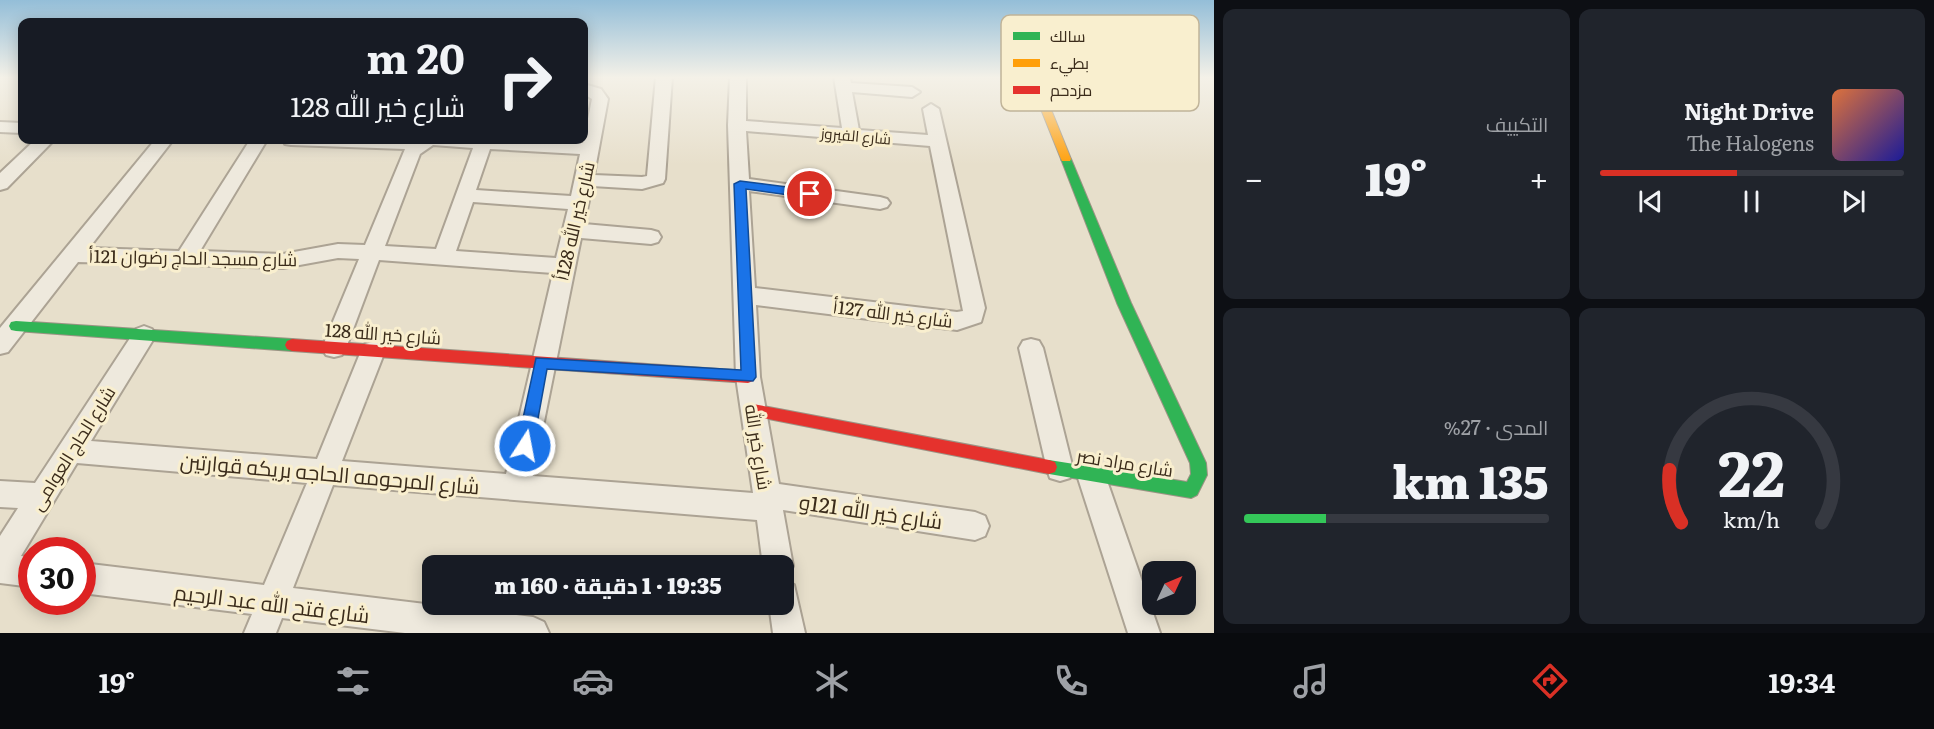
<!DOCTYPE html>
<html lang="ar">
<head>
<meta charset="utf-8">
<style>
	:root { --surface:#171b24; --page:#20242c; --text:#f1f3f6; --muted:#9ea1a6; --line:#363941; --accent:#d93025 }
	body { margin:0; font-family:Literata,Cairo,serif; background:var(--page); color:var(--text); direction:rtl; height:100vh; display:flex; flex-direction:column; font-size:22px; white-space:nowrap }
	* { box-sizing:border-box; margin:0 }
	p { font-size:20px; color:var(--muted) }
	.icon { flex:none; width:33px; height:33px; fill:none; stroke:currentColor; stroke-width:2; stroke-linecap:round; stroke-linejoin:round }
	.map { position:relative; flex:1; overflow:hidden; direction:ltr }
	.drawer { display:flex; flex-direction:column; gap:9px; padding:9px; background:#0d0f14; width:720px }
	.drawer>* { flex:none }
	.guide { position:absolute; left:18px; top:18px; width:570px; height:126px; border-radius:12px; box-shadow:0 3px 15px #0003; direction:rtl; background:#171b24; color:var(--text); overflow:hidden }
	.needle { width:39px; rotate:46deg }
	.tools { position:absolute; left:1142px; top:561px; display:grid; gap:12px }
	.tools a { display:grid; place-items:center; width:54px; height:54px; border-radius:12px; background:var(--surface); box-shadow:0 3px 15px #0003; font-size:30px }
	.speed { position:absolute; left:18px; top:537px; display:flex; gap:12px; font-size:30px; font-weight:700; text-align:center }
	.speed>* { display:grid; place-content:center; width:78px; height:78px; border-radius:50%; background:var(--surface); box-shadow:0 3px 15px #0003; line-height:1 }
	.speed .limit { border:9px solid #d22; background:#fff; color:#111 }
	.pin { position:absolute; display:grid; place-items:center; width:51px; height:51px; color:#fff; margin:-26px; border:3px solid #fff; border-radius:50%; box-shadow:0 2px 6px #0007 }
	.me { position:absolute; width:66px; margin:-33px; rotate:11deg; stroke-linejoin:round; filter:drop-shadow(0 0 4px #0008) }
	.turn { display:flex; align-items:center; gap:21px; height:126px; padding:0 24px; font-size:27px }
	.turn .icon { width:78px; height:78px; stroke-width:2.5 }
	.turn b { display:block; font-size:42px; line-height:51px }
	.big { font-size:45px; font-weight:800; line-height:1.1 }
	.drawer .tile { flex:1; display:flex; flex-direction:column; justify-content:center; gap:9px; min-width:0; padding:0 21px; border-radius:12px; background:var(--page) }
	.drawer .dial { align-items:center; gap:0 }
	.dial svg { height:156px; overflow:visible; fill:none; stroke:var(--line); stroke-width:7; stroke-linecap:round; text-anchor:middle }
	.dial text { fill:var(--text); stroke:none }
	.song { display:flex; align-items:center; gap:18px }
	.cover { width:72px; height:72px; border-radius:9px; background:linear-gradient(135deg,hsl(20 70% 55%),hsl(240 70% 35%)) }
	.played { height:6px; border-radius:3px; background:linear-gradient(90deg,var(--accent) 45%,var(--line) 45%) }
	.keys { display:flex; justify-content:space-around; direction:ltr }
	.heat { display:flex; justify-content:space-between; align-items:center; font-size:33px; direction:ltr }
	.charge { height:9px; border-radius:4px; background:linear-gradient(90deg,#34c759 27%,var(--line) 0) }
	.drawer .tiles { flex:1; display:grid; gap:9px; grid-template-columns:repeat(2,1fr) }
	.trip { position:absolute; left:422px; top:555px; width:372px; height:60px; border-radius:12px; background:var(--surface); box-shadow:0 3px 15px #0003; font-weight:800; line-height:60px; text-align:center; direction:rtl }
	.tabs { display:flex; height:96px; justify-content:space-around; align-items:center; background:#090b0e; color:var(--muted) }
	.tabs .icon { width:42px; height:42px }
	.tabs .active { color:var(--accent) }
	.tabs b { font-size:27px; color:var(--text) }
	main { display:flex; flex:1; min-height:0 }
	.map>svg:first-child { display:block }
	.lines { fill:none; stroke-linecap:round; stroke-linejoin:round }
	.street-casing { stroke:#aca394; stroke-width:4 }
	.fast-casing { stroke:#9b9384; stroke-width:2 }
	.slow-casing { stroke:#9b9384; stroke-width:2 }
	.jam-casing { stroke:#9b9384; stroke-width:2 }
	.street { fill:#eee9dd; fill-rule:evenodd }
	.fast { fill:#30b455; fill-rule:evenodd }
	.slow { fill:#ff9f0a; fill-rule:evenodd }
	.jam { fill:#e5322d; fill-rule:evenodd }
	.route { fill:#1a73e8; stroke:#114b97; stroke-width:1.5 }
	.labels { text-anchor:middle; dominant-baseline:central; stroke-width:6; stroke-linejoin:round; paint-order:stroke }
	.far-street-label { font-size:15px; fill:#3b2c1b; stroke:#f9efcf }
	.street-label { font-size:18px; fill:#3b2c1b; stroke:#f9efcf }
	.near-street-label { font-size:21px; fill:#3b2c1b; stroke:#f9efcf }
	.key { fill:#f9efcf; stroke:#c0b499; stroke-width:1.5 }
	.key-label { font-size:16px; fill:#3b2c1b }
</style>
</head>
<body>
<main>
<section class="drawer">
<div class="tiles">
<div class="tile">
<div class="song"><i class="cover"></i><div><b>Night Drive</b><p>The Halogens</p></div></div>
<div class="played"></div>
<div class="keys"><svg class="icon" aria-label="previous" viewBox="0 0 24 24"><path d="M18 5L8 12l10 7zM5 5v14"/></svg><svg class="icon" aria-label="pause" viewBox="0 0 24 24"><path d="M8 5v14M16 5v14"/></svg><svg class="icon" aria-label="next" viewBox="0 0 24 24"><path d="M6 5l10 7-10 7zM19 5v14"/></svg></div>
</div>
<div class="tile"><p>التكييف</p>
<div class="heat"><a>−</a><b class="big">19°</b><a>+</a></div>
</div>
<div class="tile dial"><svg viewBox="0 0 100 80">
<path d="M14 69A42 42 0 1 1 86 69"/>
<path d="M14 69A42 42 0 0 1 8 42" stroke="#d93025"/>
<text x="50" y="56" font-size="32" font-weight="700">22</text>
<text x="50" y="72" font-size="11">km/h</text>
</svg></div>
<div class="tile"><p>المدى · 27%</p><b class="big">135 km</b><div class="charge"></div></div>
</div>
</section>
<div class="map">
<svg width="1214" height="633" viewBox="0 0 1214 633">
	<rect width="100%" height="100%" fill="#e7dfcb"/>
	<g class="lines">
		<g class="street-casing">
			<path id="street" d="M 656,77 L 672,77 L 665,179 L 663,183 L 642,189 L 592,186 L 584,224 L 651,230 L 658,232 L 661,237 L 658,242 L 651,244 L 581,238 L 533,476 L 753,493 L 736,377 L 728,125 L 730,77 L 746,77 L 746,121 L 842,128 L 834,77 L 850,77 L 851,83 L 912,87 L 920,92 L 912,97 L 852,92 L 859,130 L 928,135 L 923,109 L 931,104 L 939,109 L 985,308 L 981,322 L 957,330 L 756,305 L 760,377 L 779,484 L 975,512 L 985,516 L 989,526 L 985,536 L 975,540 L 783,510 L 793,566 L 788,576 L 783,579 L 783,566 L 763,566 L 757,520 L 333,485 L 293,588 L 533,617 L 544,622 L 549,633 L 405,633 L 282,618 L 276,633 L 244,633 L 252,614 L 82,593 L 82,563 L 264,585 L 307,483 L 77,463 L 21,556 L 32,557 L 32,587 L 0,583 L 0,536 L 18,508 L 0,507 L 0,481 L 35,483 L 136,329 L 144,326 L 152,329 L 156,335 L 91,441 L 317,459 L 361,351 L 365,344 L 373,342 L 381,344 L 385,351 L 342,461 L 506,474 L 553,273 L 379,260 L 346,348 L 342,355 L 334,357 L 326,355 L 322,348 L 359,259 L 338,258 L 283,268 L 78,262 L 8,352 L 0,354 L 0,328 L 155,140 L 173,140 L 89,248 L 179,251 L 250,140 L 267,140 L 200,251 L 283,254 L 338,244 L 365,245 L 405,149 L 291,145 L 285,144 L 283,140 L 515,140 L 583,143 L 592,99 L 584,94 L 584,84 L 601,89 L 608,99 L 594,175 L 642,177 L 647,176 ZM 746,131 L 930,146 L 963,311 L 957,312 L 755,288 L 749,191 L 880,209 L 887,207 L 890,203 L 887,199 L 880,197 L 749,179 ZM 433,145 L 473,148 L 436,249 L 385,246 L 420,154 ZM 490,149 L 580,154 L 571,196 L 476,190 ZM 473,202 L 568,209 L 556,258 L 456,251 Z
				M 0,122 L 22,123 L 22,133 L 0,132 Z
				M 35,140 L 54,140 L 7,188 L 0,190 L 0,173 Z
				M 1031,339 L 1039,341 L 1043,348 L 1073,469 L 1070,478 L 1060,481 L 1050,478 L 1047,469 L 1019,348 L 1023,341 Z
				M 1091,463 L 1101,466 L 1105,475 L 1160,633 L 1128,633 L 1077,475 L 1081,466 Z
				M 783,581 L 794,585 L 805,633 L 773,633 L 769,604 L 783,604 Z"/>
		</g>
		<g class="fast-casing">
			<path id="fast" d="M 1066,156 L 1071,159 L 1131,303 L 1206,463 L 1207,475 L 1197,495 L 1191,498 L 1049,474 L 1043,472 L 1041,467 L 1043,462 L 1049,460 L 1187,482 L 1191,474 L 1190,463 L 1117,303 L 1061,159 Z
				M 16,321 L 292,339 L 297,341 L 299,345 L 297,349 L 292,351 L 16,331 L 11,330 L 9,326 L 11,322 Z"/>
		</g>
		<g class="slow-casing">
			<path id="slow" d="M 1028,77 L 1038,77 L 1071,159 L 1070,161 L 1062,161 L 1061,159 Z"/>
		</g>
		<g class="jam-casing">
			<path id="jam" d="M 292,339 L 748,371 L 753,373 L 755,377 L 753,381 L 748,383 L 292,351 L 287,349 L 285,345 L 287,341 Z
				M 753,404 L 1049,460 L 1055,462 L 1057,467 L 1055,472 L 1049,474 L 753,416 L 748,415 L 745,410 L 748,405 Z"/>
		</g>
		<use href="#street" class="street"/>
		<use href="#fast" class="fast"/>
		<use href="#slow" class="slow"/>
		<use href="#jam" class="jam"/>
	</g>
	<linearGradient id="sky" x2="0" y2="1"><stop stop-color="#94bed8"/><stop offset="0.47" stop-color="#f4f1e8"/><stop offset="1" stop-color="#f4f1e8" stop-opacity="0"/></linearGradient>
	<rect width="1214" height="165" fill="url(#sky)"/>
	<path class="route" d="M 740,181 L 810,190 L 816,194 L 810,198 L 746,189 L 756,377 L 753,381 L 547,369 L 533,446 L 530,451 L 525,453 L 519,451 L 517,446 L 536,358 L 741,370 L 734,184 Z"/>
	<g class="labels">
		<g class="far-street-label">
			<text transform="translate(856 135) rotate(5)">شارع الفيروز</text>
		</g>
		<g class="street-label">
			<text transform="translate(574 221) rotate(-77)">شارع خير الله 128أ</text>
			<text transform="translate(193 257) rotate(1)">شارع مسجد الحاج رضوان 121أ</text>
			<text transform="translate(893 313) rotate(7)">شارع خير الله 127أ</text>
			<text transform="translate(383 333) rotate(4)">شارع خير الله 128</text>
			<text transform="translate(759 447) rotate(81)">شارع خير الله</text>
			<text transform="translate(72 448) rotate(-58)">شارع الحاج العوامى</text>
			<text transform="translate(1125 462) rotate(9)">شارع مراد نصر</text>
		</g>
		<g class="near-street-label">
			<text transform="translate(330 472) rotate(5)">شارع المرحومه الحاجه بريكه قوارتين</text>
			<text transform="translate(871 510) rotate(8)">شارع خير الله 121و</text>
			<text transform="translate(272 602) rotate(7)">شارع فتح الله عبد الرحيم</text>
		</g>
	</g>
	<rect x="1001" y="15" width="198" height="96" rx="9" class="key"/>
	<rect x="1013" y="32" width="27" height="8" fill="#30b455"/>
	<rect x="1013" y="59" width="27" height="8" fill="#ff9f0a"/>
	<rect x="1013" y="86" width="27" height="8" fill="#e5322d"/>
	<g class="key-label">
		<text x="1050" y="42">سالك</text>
		<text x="1050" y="69">بطيء</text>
		<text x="1050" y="96">مزدحم</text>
	</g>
</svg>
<div class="tools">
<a><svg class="needle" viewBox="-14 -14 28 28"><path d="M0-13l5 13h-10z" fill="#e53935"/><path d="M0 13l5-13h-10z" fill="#9ea1a6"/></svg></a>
</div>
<div class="speed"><div class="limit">30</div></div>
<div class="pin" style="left:810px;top:194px;background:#d93025"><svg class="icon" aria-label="arrive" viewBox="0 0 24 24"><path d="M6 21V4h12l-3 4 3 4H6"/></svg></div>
<svg class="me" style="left:525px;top:446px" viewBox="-20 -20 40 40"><circle r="17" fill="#1a73e8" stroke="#fff" stroke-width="3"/><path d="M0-11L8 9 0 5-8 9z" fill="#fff"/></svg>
<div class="trip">19:35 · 1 دقيقة · 160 m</div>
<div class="guide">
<div class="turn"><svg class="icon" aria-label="right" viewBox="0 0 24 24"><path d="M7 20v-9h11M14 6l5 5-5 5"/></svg><div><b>20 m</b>شارع خير الله 128</div></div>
</div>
</div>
</main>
<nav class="tabs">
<b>19:34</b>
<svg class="icon active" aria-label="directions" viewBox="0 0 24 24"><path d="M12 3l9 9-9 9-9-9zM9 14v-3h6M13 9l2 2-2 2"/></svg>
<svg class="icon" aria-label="music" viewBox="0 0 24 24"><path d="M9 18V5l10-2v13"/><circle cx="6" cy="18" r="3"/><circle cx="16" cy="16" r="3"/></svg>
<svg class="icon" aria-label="phone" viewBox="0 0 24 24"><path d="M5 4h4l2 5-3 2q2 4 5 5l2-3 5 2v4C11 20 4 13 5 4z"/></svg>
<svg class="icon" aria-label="climate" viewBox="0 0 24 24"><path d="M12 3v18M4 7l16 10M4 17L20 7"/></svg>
<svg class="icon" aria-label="car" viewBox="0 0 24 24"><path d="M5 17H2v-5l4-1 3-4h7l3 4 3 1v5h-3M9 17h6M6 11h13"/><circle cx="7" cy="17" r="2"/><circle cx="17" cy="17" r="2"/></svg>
<svg class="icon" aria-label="filters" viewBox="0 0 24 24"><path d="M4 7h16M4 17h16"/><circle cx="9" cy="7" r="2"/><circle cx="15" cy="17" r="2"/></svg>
<b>19°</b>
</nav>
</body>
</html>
